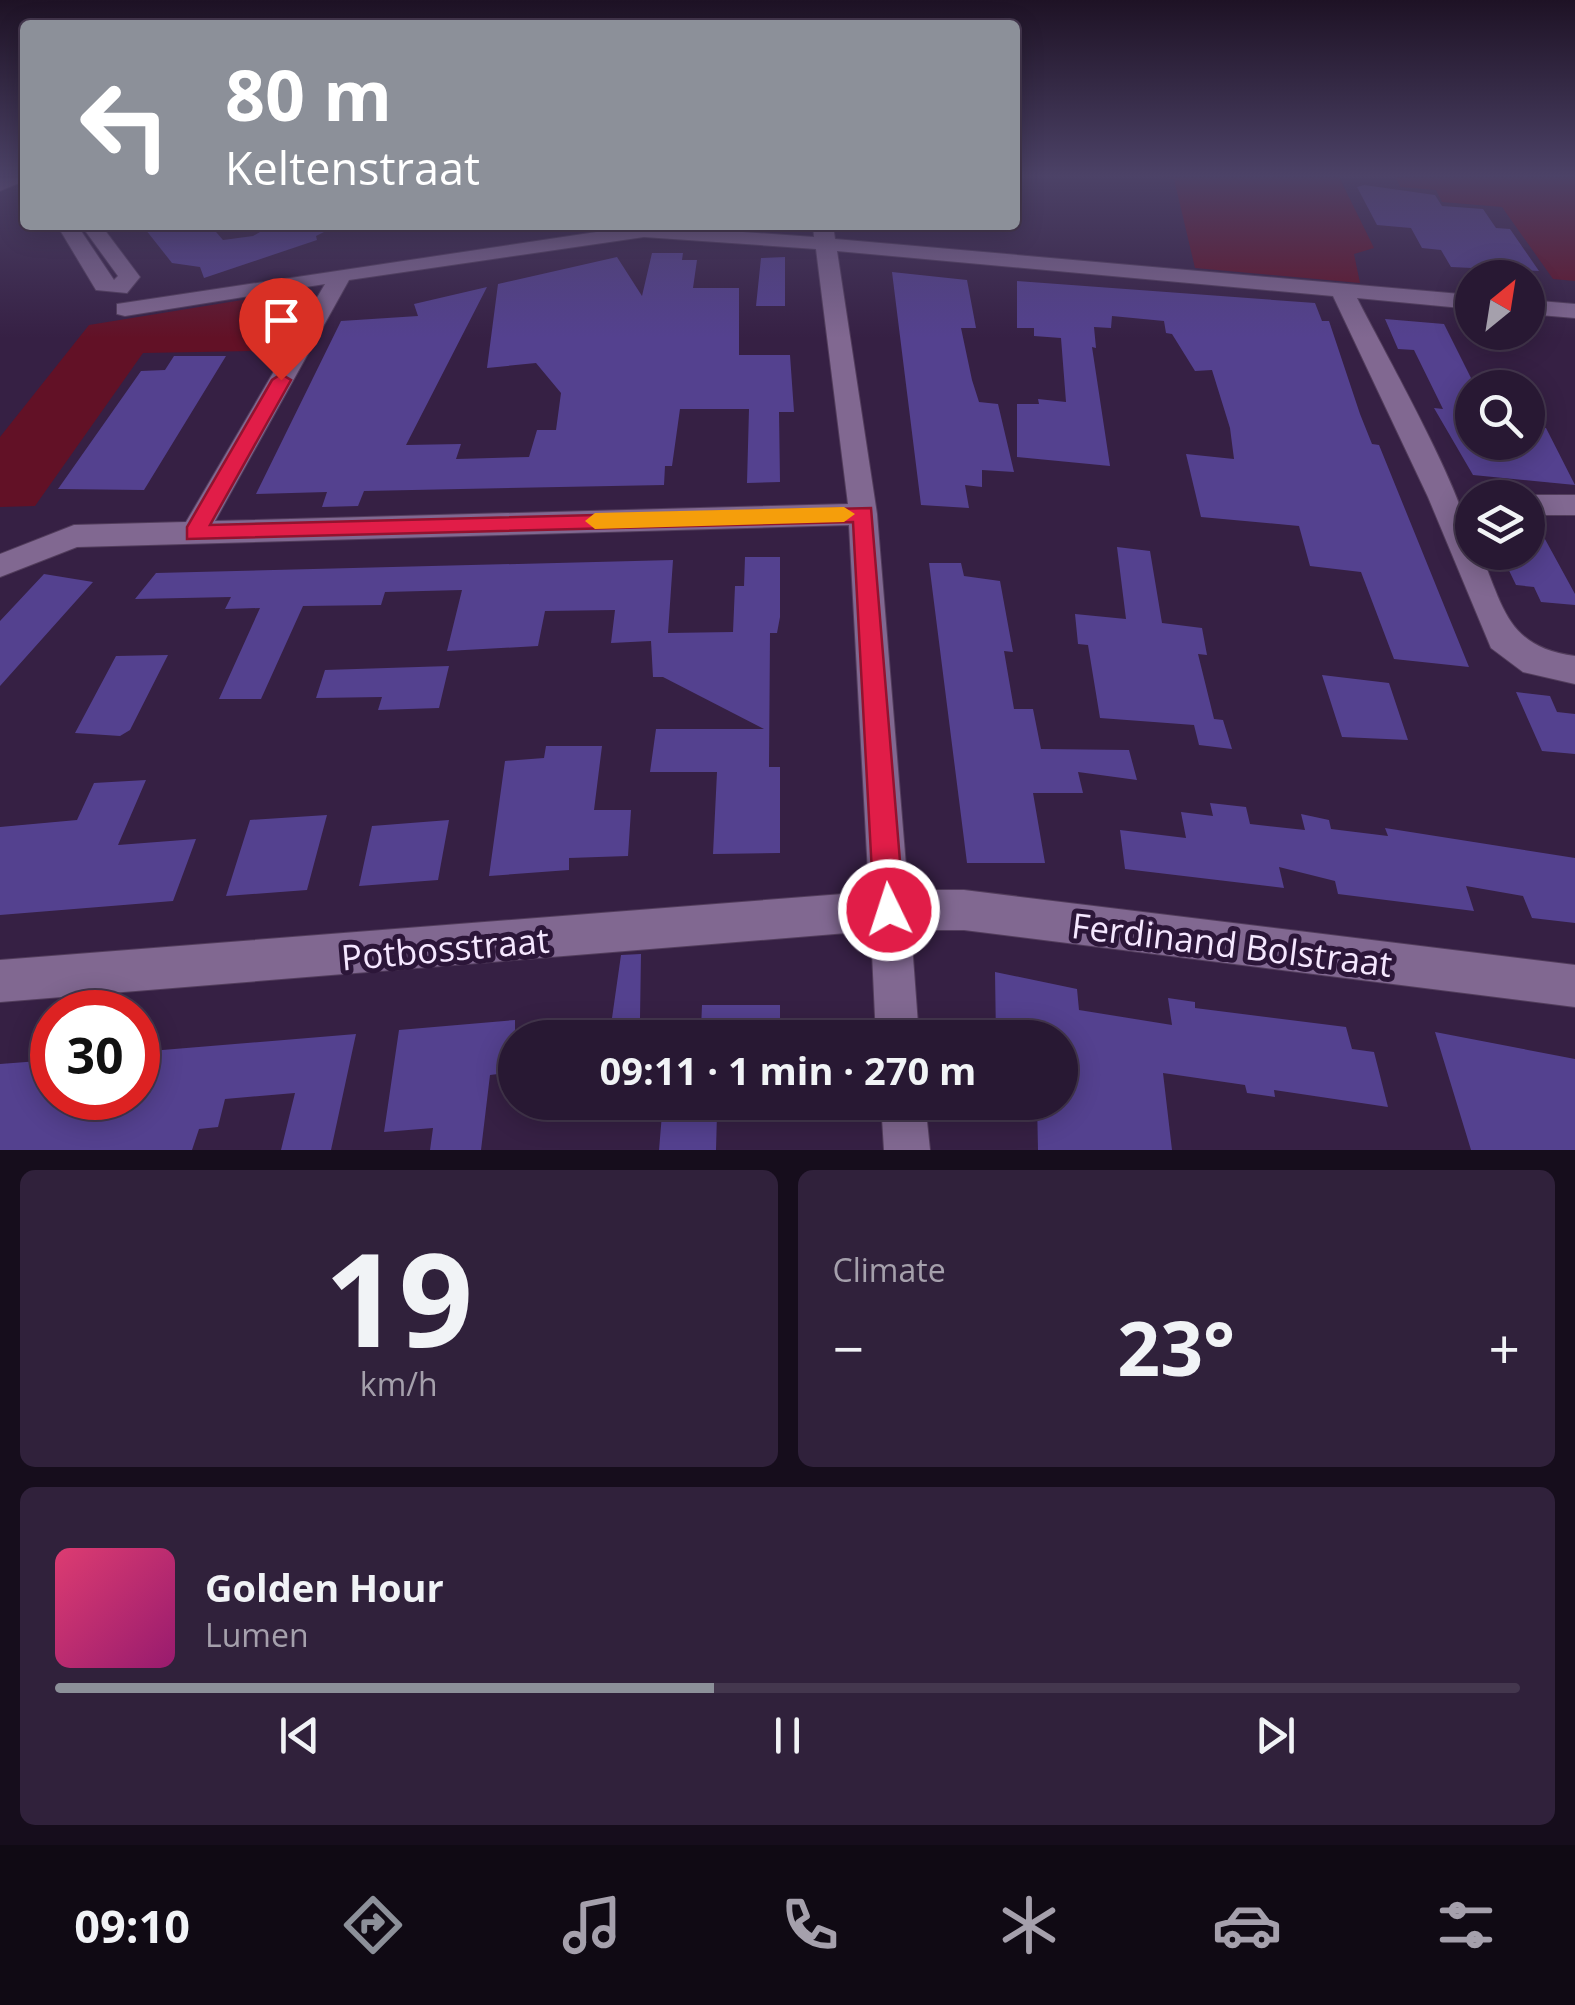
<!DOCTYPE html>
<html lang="en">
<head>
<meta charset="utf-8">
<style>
	:root { --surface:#281833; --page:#30213b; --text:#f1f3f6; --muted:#a5a0ac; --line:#44374e; --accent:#8c9099 }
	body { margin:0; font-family:"Open Sans",sans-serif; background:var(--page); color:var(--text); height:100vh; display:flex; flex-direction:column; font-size:38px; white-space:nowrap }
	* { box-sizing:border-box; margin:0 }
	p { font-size:32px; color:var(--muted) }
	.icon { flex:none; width:55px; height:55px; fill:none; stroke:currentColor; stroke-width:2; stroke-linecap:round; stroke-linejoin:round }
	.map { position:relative; height:1150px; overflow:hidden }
	.side { display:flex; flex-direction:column; gap:20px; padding:20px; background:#160d1c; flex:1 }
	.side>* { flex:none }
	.hud { position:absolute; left:20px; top:20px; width:1000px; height:210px; border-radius:10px; box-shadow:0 5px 25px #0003,0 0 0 2px var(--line); background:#8c9099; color:#fff; overflow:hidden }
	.needle { width:65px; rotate:30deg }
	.buttons { position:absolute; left:1455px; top:260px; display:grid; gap:20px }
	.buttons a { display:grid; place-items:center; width:90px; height:90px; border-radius:50%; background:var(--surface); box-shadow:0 5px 25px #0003,0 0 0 2px var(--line); font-size:50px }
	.speed { position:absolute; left:30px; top:990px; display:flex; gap:20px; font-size:50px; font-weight:700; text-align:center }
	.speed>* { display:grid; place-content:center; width:130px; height:130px; border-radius:50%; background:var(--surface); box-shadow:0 5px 25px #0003,0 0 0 2px var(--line); line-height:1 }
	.speed .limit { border:15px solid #d22; background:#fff; color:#111 }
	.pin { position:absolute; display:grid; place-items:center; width:85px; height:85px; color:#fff; margin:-102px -42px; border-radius:50% 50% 50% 0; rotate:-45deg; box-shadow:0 0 10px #0007 }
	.pin .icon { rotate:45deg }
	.me { position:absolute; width:110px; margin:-55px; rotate:356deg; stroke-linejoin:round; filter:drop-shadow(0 0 8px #0008) }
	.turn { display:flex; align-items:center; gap:35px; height:210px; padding:0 40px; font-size:45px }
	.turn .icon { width:130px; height:130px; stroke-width:2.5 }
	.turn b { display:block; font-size:70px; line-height:85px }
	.big { font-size:75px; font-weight:700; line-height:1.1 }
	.side .widget { flex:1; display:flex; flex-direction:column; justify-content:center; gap:15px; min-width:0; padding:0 35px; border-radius:15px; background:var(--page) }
	.side .dial { align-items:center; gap:0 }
	.dial b { font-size:130px; line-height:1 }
	.song { display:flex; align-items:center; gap:30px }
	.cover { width:120px; height:120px; border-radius:15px; background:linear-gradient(135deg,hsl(340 70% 55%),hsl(320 70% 35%)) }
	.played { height:10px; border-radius:5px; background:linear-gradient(90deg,var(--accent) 45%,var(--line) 45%) }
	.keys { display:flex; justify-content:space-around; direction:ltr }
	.heat { display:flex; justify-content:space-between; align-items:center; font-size:55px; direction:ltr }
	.side .tiles { flex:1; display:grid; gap:20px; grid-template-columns:1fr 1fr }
	.widget:last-child { grid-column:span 2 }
	.trip { position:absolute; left:498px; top:1020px; width:580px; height:100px; border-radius:50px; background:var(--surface); box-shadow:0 5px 25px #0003,0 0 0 2px var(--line); font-weight:700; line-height:100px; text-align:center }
	.menu { display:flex; height:160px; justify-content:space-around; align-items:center; background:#100a14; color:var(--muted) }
	.menu .icon { width:70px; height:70px }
	.menu .selected { color:var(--accent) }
	.menu b { font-size:45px; color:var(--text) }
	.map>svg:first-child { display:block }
	.green { fill:#621126 }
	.building { fill:#54418f }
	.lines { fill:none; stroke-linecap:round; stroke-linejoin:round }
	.street-casing { stroke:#523d5c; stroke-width:2 }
	.street { fill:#816891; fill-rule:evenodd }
	.route { fill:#e11d48; stroke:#92132f; stroke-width:2.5 }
	.slow { fill:#f59e0b }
	.labels { text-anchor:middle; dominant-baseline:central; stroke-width:10; stroke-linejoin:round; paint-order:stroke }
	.near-street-label { font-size:35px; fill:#f5e7ff; stroke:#2c1639 }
</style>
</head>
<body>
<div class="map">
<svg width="1575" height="1150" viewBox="0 0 1575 1150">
	<rect width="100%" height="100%" fill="#362044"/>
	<path class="green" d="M 1155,177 L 1339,177 L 1374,248 L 1354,254 L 1360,283 L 1195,268 L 1174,179 Z
		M 1396,177 L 1575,177 L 1575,281 L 1553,279 L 1502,207 L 1442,202 L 1436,190 L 1400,187 Z
		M 286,293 L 252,351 L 143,353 L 35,506 L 0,507 L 0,437 L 89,325 Z"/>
	<path class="building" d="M 1364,185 L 1435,195 L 1442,206 L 1483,209 L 1496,228 L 1510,229 L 1539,271 L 1451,267 L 1441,250 L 1422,248 L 1411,228 L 1377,225 L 1357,187 Z
		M 142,225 L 210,225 L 223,240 L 253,236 L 272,225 L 338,225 L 316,236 L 317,240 L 204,278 L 200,267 L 172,263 Z
		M 652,253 L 683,253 L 682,260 L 697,260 L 693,288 L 739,288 L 739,355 L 790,355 L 794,412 L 779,412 L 780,482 L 747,483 L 749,409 L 680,409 L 672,466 L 665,466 L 664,485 L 364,491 L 358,506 L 322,507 L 327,492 L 256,494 L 341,321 L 418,316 L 414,304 L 487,287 L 406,445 L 461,444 L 456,459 L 529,457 L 537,430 L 556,430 L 561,393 L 536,363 L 487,368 L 498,284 L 617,257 L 642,296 Z
		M 785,257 L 785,306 L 756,306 L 761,258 Z
		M 892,272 L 967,280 L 976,328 L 961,328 L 972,380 L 979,402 L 998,404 L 1014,472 L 982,470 L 982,487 L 965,485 L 969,508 L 921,505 Z
		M 1017,281 L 1315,303 L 1322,321 L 1329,321 L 1360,414 L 1372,444 L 1379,445 L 1469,667 L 1394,659 L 1361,572 L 1310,566 L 1299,526 L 1201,517 L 1186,454 L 1234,459 L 1230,428 L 1212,370 L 1195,371 L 1172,334 L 1166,333 L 1164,321 L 1112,316 L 1111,328 L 1094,327 L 1096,348 L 1092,347 L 1110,466 L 1017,457 L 1017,404 L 1039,404 L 1038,399 L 1066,402 L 1061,338 L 1034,336 L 1034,328 L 1017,328 Z
		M 1385,319 L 1444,324 L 1476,388 L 1472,442 L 1528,442 L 1528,426 L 1546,428 L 1575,485 L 1473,475 L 1434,408 L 1443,409 L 1414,350 L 1398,349 Z
		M 174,356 L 226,356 L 144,490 L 58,489 L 141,371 L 165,370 Z
		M 1528,519 L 1534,519 L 1575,594 L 1575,605 L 1541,602 L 1534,587 L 1516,585 L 1500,552 L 1528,552 Z
		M 1117,547 L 1150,551 L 1162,623 L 1202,628 L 1207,655 L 1198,654 L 1214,719 L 1223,720 L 1232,749 L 1199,745 L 1194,725 L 1100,718 L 1088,645 L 1078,644 L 1075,614 L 1126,619 Z
		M 745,557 L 780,557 L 780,617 L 777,633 L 770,633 L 769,767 L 780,767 L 780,853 L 713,854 L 717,772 L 650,772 L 656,729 L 764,729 L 663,677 L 653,677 L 651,641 L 611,643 L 615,610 L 545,611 L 538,646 L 447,651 L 462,590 L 385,592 L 381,605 L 303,606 L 261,699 L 219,699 L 260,608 L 225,609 L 231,597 L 135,599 L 156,573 L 673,560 L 668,633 L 733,632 L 735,586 L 744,586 Z
		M 929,563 L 961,563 L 964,576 L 1000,581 L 1013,652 L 1004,651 L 1014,709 L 1033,709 L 1041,749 L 1129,750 L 1137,780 L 1078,772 L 1083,793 L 1033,793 L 1045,863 L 967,863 Z
		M 44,574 L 93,582 L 0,686 L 0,621 Z
		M 168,655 L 130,730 L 120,736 L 75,733 L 116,656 Z
		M 449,666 L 439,708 L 378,710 L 382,697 L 316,698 L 325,670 Z
		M 1322,675 L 1389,683 L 1408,740 L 1342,737 Z
		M 1516,692 L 1550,696 L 1557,712 L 1575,714 L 1575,754 L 1542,751 Z
		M 546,746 L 602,746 L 594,810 L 631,810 L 628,856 L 569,858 L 569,870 L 489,876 L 505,761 L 544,758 Z
		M 146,780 L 118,845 L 196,839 L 173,901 L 0,915 L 0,827 L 77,820 L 94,783 Z
		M 1210,803 L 1246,807 L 1250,824 L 1305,830 L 1301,814 L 1329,820 L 1331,829 L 1388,836 L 1385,828 L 1575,858 L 1575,923 L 1532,918 L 1523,896 L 1466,886 L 1474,911 L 1338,894 L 1335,881 L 1279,867 L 1284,888 L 1125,869 L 1120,830 L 1186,838 L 1181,812 L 1213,816 Z
		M 327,815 L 307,890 L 226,896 L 250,820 Z
		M 449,820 L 438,880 L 359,886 L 372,826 Z
		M 641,954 L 640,1018 L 612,1018 L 621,955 Z
		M 995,972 L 1077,989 L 1079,1010 L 1172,1025 L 1168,998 L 1195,1002 L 1195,1008 L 1346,1027 L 1352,1049 L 1374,1052 L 1388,1107 L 1274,1090 L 1275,1097 L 1247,1093 L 1245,1085 L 1163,1073 L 1172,1150 L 1038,1150 L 1037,1102 L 1060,1102 L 1060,1038 L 996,1038 Z
		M 702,1005 L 780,1005 L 780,1038 L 735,1038 L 735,1030 L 701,1030 Z
		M 515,1020 L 515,1072 L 490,1075 L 481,1150 L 430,1150 L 433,1128 L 384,1132 L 399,1030 Z
		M 1435,1032 L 1575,1059 L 1575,1150 L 1471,1150 Z
		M 356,1034 L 331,1150 L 281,1150 L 295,1093 L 225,1099 L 218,1127 L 199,1129 L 192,1150 L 0,1150 L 0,1064 L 52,1060 L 52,1098 L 138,1098 L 138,1052 Z
		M 662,1114 L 717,1114 L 716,1150 L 659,1150 Z"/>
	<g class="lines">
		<g class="street-casing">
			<path id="street" d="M 25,177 L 24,181 L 0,191 L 0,178 Z
				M 57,225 L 77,225 L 114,280 L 118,276 L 81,225 L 101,225 L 140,277 L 127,293 L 96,290 Z
				M 643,225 L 814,237 L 813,225 L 833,225 L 835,239 L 1472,295 L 1472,309 L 1357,298 C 1383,350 1472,505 1472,552 L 1480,552 C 1504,608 1507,647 1575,656 L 1575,684 L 1523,672 L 1491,648 L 1428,497 L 1333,296 L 837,251 L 877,514 L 908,890 L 964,890 L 1575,965 L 1575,1007 L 964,930 L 911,930 L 919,1038 L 876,1038 L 871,931 L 0,1002 L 0,960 L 869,892 L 849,525 L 77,547 L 0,577 L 0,554 L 74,525 L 186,522 L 325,284 L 125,316 L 117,314 L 117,304 ZM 644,237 L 816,249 L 848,504 L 215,521 L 349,280 Z
				M 1528,300 L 1575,304 L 1575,318 L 1528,314 Z
				M 1528,495 L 1575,495 L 1575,515 L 1528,515 L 1528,498 L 1519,498 Z
				M 881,1102 L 925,1102 L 930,1150 L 884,1150 Z"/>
		</g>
		<use href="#street" class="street"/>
	</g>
	<linearGradient id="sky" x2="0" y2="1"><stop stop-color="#1e1225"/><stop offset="0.52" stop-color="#4c4267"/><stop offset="1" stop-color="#4c4267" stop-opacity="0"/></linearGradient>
	<rect width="1575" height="338" fill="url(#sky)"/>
	<path class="route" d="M 281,374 L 291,380 L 210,525 L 871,508 L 904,910 L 899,921 L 889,925 L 878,921 L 874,910 L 853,522 L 187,539 L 187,527 L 272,380 Z"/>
	<path class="slow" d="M 844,507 L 855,514 L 844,522 L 595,529 L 585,521 L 595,513 Z"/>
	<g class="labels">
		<g class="near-street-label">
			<text transform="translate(1232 944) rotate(7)">Ferdinand Bolstraat</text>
			<text transform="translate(445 948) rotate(-5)">Potbosstraat</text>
		</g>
	</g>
</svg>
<div class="buttons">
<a><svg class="needle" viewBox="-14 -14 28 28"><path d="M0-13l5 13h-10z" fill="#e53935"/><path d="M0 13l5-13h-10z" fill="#a5a0ac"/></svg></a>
<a><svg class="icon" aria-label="search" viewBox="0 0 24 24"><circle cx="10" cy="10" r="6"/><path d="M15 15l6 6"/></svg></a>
<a><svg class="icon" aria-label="layers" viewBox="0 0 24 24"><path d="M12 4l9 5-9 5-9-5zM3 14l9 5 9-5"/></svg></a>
</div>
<div class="speed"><div class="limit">30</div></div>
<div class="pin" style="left:281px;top:380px;background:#d93025"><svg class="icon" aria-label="arrive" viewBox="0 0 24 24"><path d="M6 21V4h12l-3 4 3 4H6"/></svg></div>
<svg class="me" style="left:889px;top:910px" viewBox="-20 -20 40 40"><circle r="17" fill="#e11d48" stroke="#fff" stroke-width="3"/><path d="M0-11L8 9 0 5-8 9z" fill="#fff"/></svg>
<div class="trip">09:11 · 1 min · 270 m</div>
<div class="hud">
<div class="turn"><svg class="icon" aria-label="left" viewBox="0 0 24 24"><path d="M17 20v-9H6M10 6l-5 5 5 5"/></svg><div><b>80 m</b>Keltenstraat</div></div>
</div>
</div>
<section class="side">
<div class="tiles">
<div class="widget dial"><b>19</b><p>km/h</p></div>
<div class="widget"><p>Climate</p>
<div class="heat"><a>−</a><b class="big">23°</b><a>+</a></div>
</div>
<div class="widget">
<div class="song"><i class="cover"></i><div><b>Golden Hour</b><p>Lumen</p></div></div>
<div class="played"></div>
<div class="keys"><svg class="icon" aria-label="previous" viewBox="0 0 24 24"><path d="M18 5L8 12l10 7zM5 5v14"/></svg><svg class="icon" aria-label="pause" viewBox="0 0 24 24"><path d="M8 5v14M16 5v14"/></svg><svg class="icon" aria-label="next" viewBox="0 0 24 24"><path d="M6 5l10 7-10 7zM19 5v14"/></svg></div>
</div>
</div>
</section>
<nav class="menu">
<b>09:10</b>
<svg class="icon selected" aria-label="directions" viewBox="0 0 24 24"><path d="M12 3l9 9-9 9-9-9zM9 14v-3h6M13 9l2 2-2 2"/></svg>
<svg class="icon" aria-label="music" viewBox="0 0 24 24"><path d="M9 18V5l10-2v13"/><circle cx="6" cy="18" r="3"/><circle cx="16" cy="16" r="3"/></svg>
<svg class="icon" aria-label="phone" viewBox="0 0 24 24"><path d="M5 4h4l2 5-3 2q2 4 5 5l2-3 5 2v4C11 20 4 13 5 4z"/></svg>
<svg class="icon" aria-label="climate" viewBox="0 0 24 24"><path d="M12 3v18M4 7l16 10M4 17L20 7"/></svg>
<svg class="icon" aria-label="car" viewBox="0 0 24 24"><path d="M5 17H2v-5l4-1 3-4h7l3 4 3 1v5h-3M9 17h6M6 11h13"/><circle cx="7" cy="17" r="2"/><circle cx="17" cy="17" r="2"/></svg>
<svg class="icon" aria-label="filters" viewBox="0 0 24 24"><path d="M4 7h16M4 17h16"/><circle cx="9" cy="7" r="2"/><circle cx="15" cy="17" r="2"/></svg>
</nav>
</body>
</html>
